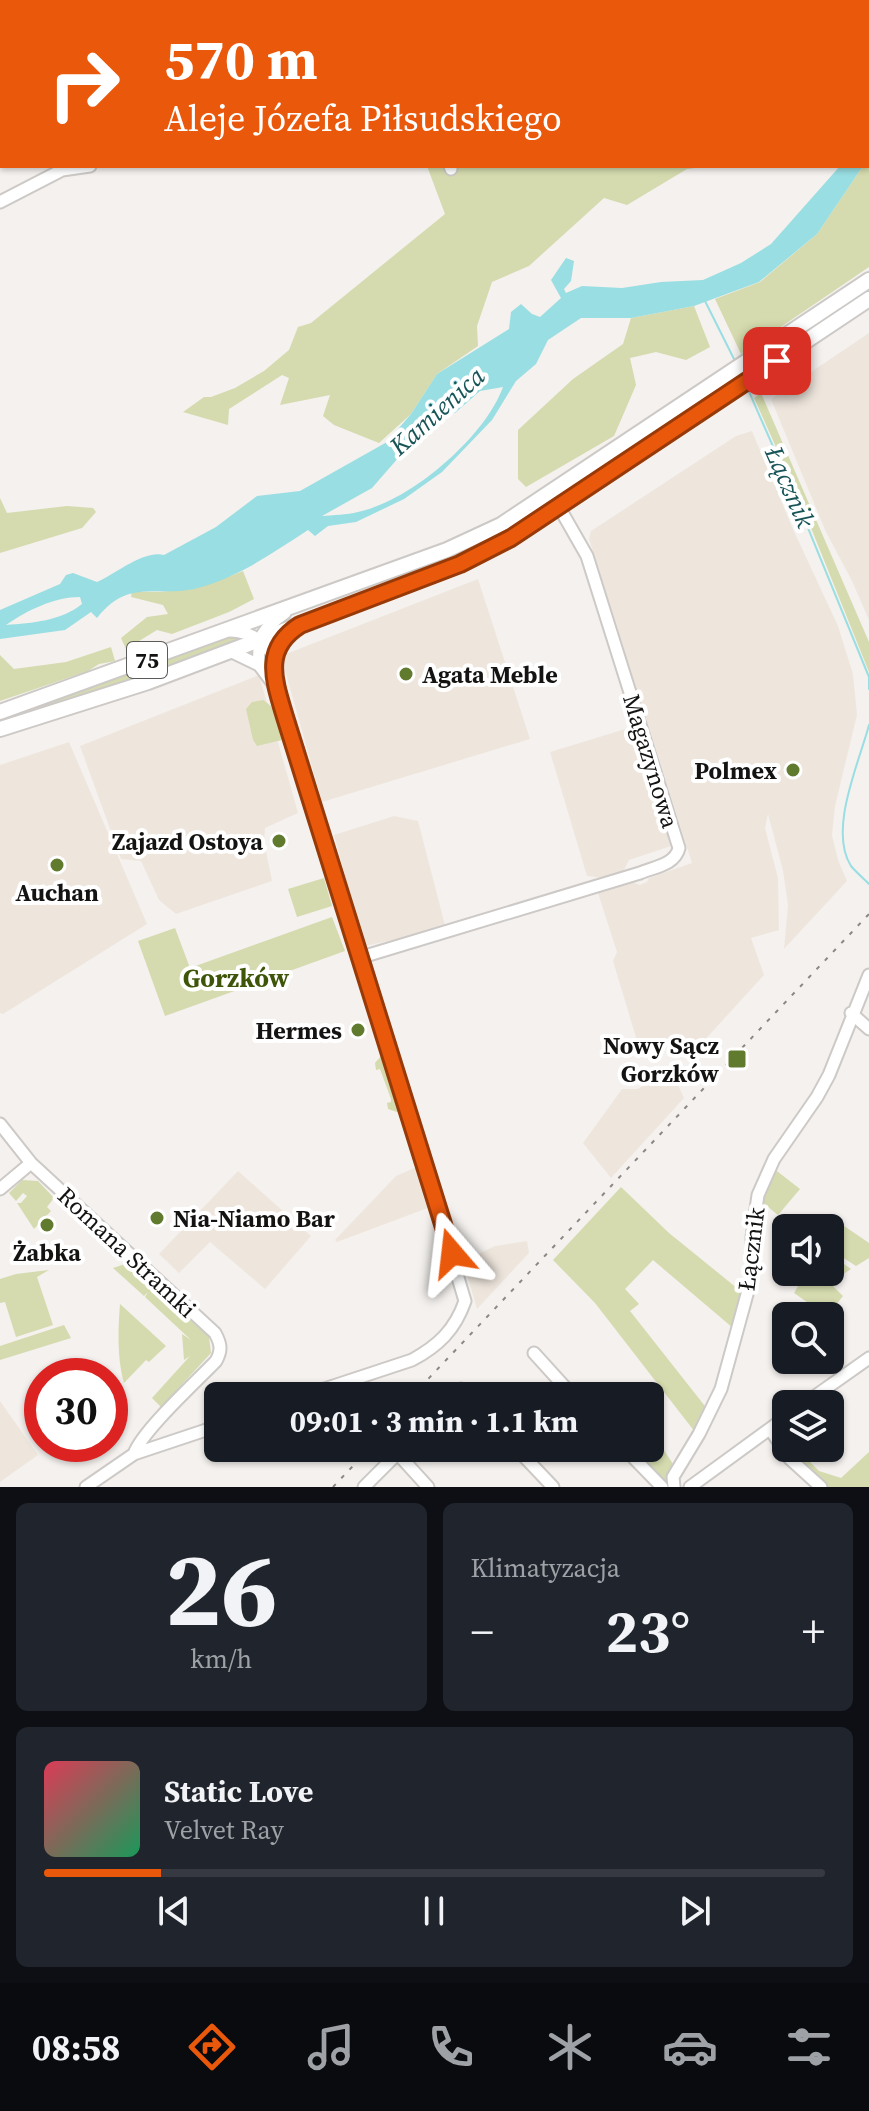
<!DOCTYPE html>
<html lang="pl">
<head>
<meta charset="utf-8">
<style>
	:root { --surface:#171b24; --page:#20242c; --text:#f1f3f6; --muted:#9ea1a6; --line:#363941; --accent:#ea580c }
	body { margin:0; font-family:"Source Serif 4",serif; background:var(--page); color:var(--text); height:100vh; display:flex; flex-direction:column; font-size:30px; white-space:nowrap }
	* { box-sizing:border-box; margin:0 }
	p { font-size:26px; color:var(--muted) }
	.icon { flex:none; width:44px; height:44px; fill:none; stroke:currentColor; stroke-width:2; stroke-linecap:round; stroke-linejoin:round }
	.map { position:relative; height:1487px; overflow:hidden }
	.sheet { display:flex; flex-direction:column; gap:16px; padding:16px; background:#0d0f14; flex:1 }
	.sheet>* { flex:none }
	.top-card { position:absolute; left:0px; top:0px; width:870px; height:168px; box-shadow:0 2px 6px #0004; background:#ea580c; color:#fff; overflow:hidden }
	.tools { position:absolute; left:772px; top:1214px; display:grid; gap:16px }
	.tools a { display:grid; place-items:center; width:72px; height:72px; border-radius:12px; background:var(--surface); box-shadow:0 2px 6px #0004; font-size:40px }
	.speed { position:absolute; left:24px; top:1358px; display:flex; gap:16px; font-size:40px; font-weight:700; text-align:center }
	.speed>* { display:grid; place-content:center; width:104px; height:104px; border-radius:50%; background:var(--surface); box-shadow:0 2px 6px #0004; line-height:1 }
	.speed .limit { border:12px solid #d22; background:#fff; color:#111 }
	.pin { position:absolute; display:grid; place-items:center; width:68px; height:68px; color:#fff; margin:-34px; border-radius:16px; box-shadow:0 4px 12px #0006 }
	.me { position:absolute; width:88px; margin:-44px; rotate:343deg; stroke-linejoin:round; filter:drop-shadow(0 0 6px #0008) }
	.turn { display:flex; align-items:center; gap:28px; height:168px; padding:0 32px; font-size:36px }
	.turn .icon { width:104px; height:104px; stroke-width:2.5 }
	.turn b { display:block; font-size:56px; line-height:68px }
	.big { font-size:60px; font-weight:700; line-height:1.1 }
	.sheet .widget { flex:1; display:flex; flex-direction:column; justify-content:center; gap:12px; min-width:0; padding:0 28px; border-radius:12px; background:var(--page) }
	.sheet .dial { align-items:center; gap:0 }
	.dial b { font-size:104px; line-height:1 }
	.song { display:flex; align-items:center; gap:24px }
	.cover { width:96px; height:96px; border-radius:12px; background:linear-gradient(135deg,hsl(350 70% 55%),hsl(150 70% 35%)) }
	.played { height:8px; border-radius:4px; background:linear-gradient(90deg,var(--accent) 15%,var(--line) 15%) }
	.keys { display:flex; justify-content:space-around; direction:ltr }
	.heat { display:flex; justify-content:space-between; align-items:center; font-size:44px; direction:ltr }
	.sheet .tiles { flex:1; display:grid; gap:16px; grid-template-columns:1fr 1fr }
	.widget:last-child { grid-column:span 2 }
	.trip { position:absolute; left:204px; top:1382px; width:460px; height:80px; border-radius:12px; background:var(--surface); box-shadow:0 2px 6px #0004; font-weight:700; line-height:80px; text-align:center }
	.tabs { display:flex; height:128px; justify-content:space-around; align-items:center; background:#090b0e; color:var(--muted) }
	.tabs .icon { width:56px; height:56px }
	.tabs .active { color:var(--accent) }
	.tabs b { font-size:36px; color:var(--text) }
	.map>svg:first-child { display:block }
	.built { fill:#eee6dd }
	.green { fill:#d5dbae }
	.water { fill:#99dee2; fill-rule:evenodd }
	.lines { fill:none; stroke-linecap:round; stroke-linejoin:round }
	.stream { stroke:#99dee2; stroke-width:2 }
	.minor-casing { stroke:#ccc9c6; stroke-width:15 }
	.major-casing { stroke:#ccc9c6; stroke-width:18 }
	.minor { stroke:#fff; stroke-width:11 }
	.major { stroke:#fff; stroke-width:14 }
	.rail { stroke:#8a8785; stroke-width:2; stroke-dasharray:4 8; stroke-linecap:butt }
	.route-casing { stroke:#983908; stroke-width:20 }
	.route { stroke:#ea580c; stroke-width:14 }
	.poi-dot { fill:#607a2e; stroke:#fff; stroke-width:3 }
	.labels { text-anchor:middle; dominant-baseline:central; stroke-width:8; stroke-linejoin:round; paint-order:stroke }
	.shield { fill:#fff; stroke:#5a5a59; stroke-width:2 }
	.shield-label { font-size:22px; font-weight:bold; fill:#141312 }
	.poi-label { font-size:24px; font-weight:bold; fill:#141312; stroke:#fff; text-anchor:end }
	.street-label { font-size:24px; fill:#141312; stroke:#fff }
	.water-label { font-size:26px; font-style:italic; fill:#195558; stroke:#fff }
	.neighbourhood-label { font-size:26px; font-weight:bold; fill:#3e5509; stroke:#fff }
</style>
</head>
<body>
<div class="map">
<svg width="869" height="1487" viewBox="0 0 869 1487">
	<rect width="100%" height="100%" fill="#f4f1ee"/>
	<path class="built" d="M 869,333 L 869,620 L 852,581 L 826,532 L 771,399 Z
		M 752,431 L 792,527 L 838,626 L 853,674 L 857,715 L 835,806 L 832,835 L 838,860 L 847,881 L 784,949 L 788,905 L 783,871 L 768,814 L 765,828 L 778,878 L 779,930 L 751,938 L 764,975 L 702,1043 L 638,1044 L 613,961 L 617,952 L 598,893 L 632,882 L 640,885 L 647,882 L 649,878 L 692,863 L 589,539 L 591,531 L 736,436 Z
		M 478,579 L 530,739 L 322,802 L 281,656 Z
		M 259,675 L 298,813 L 265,828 L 264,841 L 272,881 L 176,914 L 159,900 L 141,861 L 121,859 L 80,746 Z
		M 632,727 L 671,846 L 629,860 L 623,872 L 604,878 L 587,876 L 550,752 Z
		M 69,742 L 147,924 L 3,1014 L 0,1013 L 0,765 Z
		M 394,816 L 418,821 L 446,929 L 364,946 L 334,835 Z
		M 672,1072 L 684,1098 L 611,1178 L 583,1143 L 622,1089 L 637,1089 Z
		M 419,1166 L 433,1206 L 337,1242 L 335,1240 L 396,1176 Z
		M 238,1171 L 311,1236 L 265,1289 L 210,1242 L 179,1273 L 159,1254 Z
		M 527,1241 L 529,1253 L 477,1309 L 463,1261 L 495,1246 Z
		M 0,1401 L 38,1455 L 0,1482 Z"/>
	<path class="green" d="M 54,0 L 472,0 L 473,2 L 54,2 Z
		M 693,0 L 847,0 L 851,2 L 688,2 Z
		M 869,157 L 869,267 L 741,354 L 715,299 L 760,282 L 817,234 L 863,166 L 868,166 Z
		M 427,166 L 711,166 L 687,169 L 627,205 L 604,198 L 529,266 L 492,282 L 477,326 L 478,346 L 437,374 L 411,414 L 379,443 L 334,425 L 323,416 L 330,395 L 280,405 L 289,378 L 282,375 L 229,409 L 228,425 L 183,412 L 204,397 L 211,397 L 235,388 L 264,371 L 289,350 L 298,327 L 311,323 L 445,214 Z
		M 694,306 L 710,347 L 686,360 L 656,352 L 630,358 L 636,385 L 614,436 L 526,487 L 518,479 L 518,430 L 573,379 L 623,344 L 631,318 Z
		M 802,332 L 807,332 L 599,472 L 598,470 Z
		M 761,393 L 869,642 L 869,672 L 801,503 L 754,398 Z
		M 0,498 L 7,513 L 67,506 L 93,508 L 96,512 L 82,528 L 0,553 Z
		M 243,571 L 254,599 L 229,612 L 172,634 L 157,630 L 126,649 L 121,638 L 147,617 L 168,614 L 163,605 L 131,597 L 132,591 C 178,594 201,588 243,571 Z
		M 231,635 L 251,637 L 135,682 L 0,725 L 0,716 L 83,690 Z
		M 111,647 L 115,661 L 99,664 L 88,671 L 0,701 L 0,655 L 14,669 L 66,662 Z
		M 263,700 C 275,707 285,725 282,740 L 257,746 L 253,740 L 246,709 L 252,702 Z
		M 324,878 L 332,906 L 297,917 L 288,889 Z
		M 332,917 L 345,951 L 165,1016 L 138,941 L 175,928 L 190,968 Z
		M 381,1056 L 387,1056 L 403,1110 L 400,1113 L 388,1109 L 387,1103 L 391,1102 L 391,1099 L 380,1069 L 376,1070 L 375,1063 Z
		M 773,1168 L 800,1189 L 778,1215 L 762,1202 Z
		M 22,1180 L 38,1181 L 54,1198 L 47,1207 L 51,1211 L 34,1229 L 17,1203 L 21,1203 L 27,1196 L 23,1193 L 16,1201 L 9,1193 Z
		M 621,1187 L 669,1233 L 743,1293 L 733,1328 L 653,1260 L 625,1289 L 639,1304 L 630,1311 L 708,1410 L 695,1432 L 595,1303 L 553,1260 Z
		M 828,1215 L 869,1243 L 869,1258 L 856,1266 L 830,1249 L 830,1228 L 804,1228 L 812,1221 Z
		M 830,1254 L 851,1269 L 830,1283 L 843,1296 L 827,1316 L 794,1293 L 800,1283 L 795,1279 L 800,1272 L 830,1272 Z
		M 128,1263 L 209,1337 L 211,1353 L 161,1407 L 152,1398 L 190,1356 L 184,1360 L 182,1334 L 191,1340 L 145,1297 L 148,1292 L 144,1296 L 113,1268 Z
		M 49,1270 L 37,1277 L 53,1325 L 16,1337 L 5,1302 L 0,1303 L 0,1279 L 16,1274 Z
		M 120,1304 L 166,1346 L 149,1362 L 146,1360 L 124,1383 C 117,1358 118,1330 120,1304 Z
		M 64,1325 L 71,1338 L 0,1360 L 0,1346 Z
		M 650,1429 L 675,1467 L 666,1486 L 630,1448 L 650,1448 Z
		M 787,1448 L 796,1448 L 819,1471 L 841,1478 L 869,1452 L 869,1487 L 828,1487 Z"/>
	<path class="water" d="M 840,166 L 863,166 L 817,234 L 759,282 L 694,306 L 631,318 L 581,318 L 548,340 L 536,364 L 516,381 L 492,420 L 442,472 L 404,499 L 356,522 L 328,526 L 315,536 L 308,530 C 274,552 243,574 205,586 C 160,601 131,575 97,618 L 91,612 L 65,630 L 0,639 L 0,610 L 60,584 L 66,575 L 73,573 L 97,582 C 116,574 143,550 164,555 L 216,527 L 257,496 L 300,491 L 387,442 L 411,414 L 437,374 L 509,329 L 511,312 L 521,304 L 532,314 L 540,317 L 561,298 L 551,280 L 566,258 L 574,261 L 571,281 L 564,289 L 566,293 L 582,286 L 622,288 L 661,282 L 703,280 L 741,263 L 771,244 ZM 503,387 C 485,437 411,501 358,512 C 347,515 333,515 322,516 L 372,488 L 433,418 L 448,411 L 455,413 L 480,391 ZM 80,597 L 82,604 C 61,621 32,623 6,625 C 28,610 54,597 80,597 Z"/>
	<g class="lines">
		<path class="stream" d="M 705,301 L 736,363
			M 747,387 L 799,506 L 869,677 L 869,689
			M 869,725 C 859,763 828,830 851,866 C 856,872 863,878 869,884"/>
		<g class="minor-casing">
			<path id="minor" d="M 450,166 L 451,169
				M 0,202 L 62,170 L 90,166
				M 292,629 C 270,644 275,666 277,689 L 362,957 L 465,1301 C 455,1330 438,1346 412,1360 L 303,1396
				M 230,631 C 251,632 261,639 274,657
				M 230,651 L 259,665 L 277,689
				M 259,665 C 257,636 262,629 285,613
				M 362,957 L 640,873 C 654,867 675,865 679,848 L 587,556 L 551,493
				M 851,1013 L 869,1029
				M 0,1124 L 31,1163 L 215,1333 C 221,1344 222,1350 216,1361 C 197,1381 142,1431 134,1454 L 86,1487
				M 0,1189 L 31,1163
				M 534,1353 L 573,1396
				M 454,1396 L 461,1389 L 468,1396
				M 804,1404 L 869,1358
				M 770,1429 L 790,1459 L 821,1487
				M 516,1448 L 553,1487
				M 624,1448 L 662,1487
				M 397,1453 L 428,1487
				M 134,1454 L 218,1426
				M 364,1487 L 403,1448
				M 674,1487 L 673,1477 L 699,1434 L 721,1389 L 749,1287 L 753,1266 L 752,1237 L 758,1195 L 774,1159 L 817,1097 L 829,1075 L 869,975
				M 690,1487 L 786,1417"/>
		</g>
		<g class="major-casing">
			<path id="major" d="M 0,712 L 447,550 L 501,525 L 869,280
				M 0,729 L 148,682 L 230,651 L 460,564 L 511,538 L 869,299"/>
		</g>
		<use href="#minor" class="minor"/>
		<use href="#major" class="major"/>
		<path class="rail" d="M 412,1396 L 869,914
			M 333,1487 L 370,1448"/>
	</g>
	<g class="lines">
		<g class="route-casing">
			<path id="route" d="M 452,1253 L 285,717 C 274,680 262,649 300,625 L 460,564 L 511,538 L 777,361"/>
		</g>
		<use href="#route" class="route"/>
	</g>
	<g class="poi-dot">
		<circle cx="406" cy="674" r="8"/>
		<circle cx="793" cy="770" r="8"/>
		<circle cx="279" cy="841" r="8"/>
		<circle cx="57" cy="865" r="8"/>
		<circle cx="358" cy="1030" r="8"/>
		<rect x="727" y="1049" width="20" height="20" rx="4"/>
		<circle cx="157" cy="1218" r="8"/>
		<circle cx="47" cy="1225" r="8"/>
	</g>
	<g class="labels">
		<rect class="shield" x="127" y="642" width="40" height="36" rx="6"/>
		<g class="shield-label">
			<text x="147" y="660">75</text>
		</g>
		<g class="poi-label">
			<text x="422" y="674" text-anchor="start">Agata Meble</text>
			<text x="777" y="770">Polmex</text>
			<text x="263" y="841">Zajazd Ostoya</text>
			<text x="57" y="892" text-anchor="middle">Auchan</text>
			<text x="342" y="1030">Hermes</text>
			<text x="719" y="1045">Nowy Sącz<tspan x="719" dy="28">Gorzków</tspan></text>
			<text x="173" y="1218" text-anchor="start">Nia-Niamo Bar</text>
			<text x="47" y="1252" text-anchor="middle">Żabka</text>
		</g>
		<g class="street-label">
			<text transform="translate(651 761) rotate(73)">Magazynowa</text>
			<text transform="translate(751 1249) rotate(-83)">Łącznik</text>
			<text transform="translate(127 1252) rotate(43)">Romana Stramki</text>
		</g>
		<g class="water-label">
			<text transform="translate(437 411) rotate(-42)">Kamienica</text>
			<text transform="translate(790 487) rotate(66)">Łącznik</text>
		</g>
		<g class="neighbourhood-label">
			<text x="236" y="978">Gorzków</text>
		</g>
	</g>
</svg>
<div class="tools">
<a><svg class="icon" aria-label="sound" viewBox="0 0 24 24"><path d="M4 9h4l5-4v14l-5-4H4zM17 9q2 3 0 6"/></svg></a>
<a><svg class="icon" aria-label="search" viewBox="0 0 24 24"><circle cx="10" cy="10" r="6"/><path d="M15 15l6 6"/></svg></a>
<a><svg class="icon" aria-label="layers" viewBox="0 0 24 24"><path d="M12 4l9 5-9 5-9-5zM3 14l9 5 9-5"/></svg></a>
</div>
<div class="speed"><div class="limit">30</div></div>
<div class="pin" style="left:777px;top:361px;background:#d93025"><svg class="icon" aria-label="arrive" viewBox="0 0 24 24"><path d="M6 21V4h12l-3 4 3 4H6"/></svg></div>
<svg class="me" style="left:452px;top:1253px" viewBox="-20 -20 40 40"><path d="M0-17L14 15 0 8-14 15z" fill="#ea580c" stroke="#fff" stroke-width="4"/></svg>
<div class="trip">09:01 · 3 min · 1.1 km</div>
<div class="top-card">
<div class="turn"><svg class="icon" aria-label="right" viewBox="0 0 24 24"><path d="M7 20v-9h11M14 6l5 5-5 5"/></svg><div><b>570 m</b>Aleje Józefa Piłsudskiego</div></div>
</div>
</div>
<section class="sheet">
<div class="tiles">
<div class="widget dial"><b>26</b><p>km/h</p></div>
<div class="widget"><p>Klimatyzacja</p>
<div class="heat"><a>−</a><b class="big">23°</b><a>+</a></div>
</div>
<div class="widget">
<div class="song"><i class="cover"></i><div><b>Static Love</b><p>Velvet Ray</p></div></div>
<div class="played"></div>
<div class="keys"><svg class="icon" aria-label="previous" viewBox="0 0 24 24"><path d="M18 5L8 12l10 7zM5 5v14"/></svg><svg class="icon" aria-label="pause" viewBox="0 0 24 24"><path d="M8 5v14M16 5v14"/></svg><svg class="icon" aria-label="next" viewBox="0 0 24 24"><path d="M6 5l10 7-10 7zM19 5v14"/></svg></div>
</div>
</div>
</section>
<nav class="tabs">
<b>08:58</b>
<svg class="icon active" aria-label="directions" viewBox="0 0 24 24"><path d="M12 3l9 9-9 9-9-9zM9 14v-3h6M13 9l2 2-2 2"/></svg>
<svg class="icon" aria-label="music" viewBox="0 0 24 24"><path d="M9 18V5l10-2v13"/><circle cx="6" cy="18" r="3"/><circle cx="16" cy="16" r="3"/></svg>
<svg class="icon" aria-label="phone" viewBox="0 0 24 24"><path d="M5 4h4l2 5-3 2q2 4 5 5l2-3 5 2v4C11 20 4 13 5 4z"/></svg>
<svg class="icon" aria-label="climate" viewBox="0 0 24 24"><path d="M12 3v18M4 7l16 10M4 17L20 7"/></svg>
<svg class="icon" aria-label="car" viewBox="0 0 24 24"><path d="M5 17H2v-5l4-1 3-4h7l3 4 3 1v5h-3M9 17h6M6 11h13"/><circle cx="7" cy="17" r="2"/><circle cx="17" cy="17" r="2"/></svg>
<svg class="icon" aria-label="filters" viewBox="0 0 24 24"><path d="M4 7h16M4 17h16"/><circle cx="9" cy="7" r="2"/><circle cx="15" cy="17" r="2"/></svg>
</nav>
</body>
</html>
